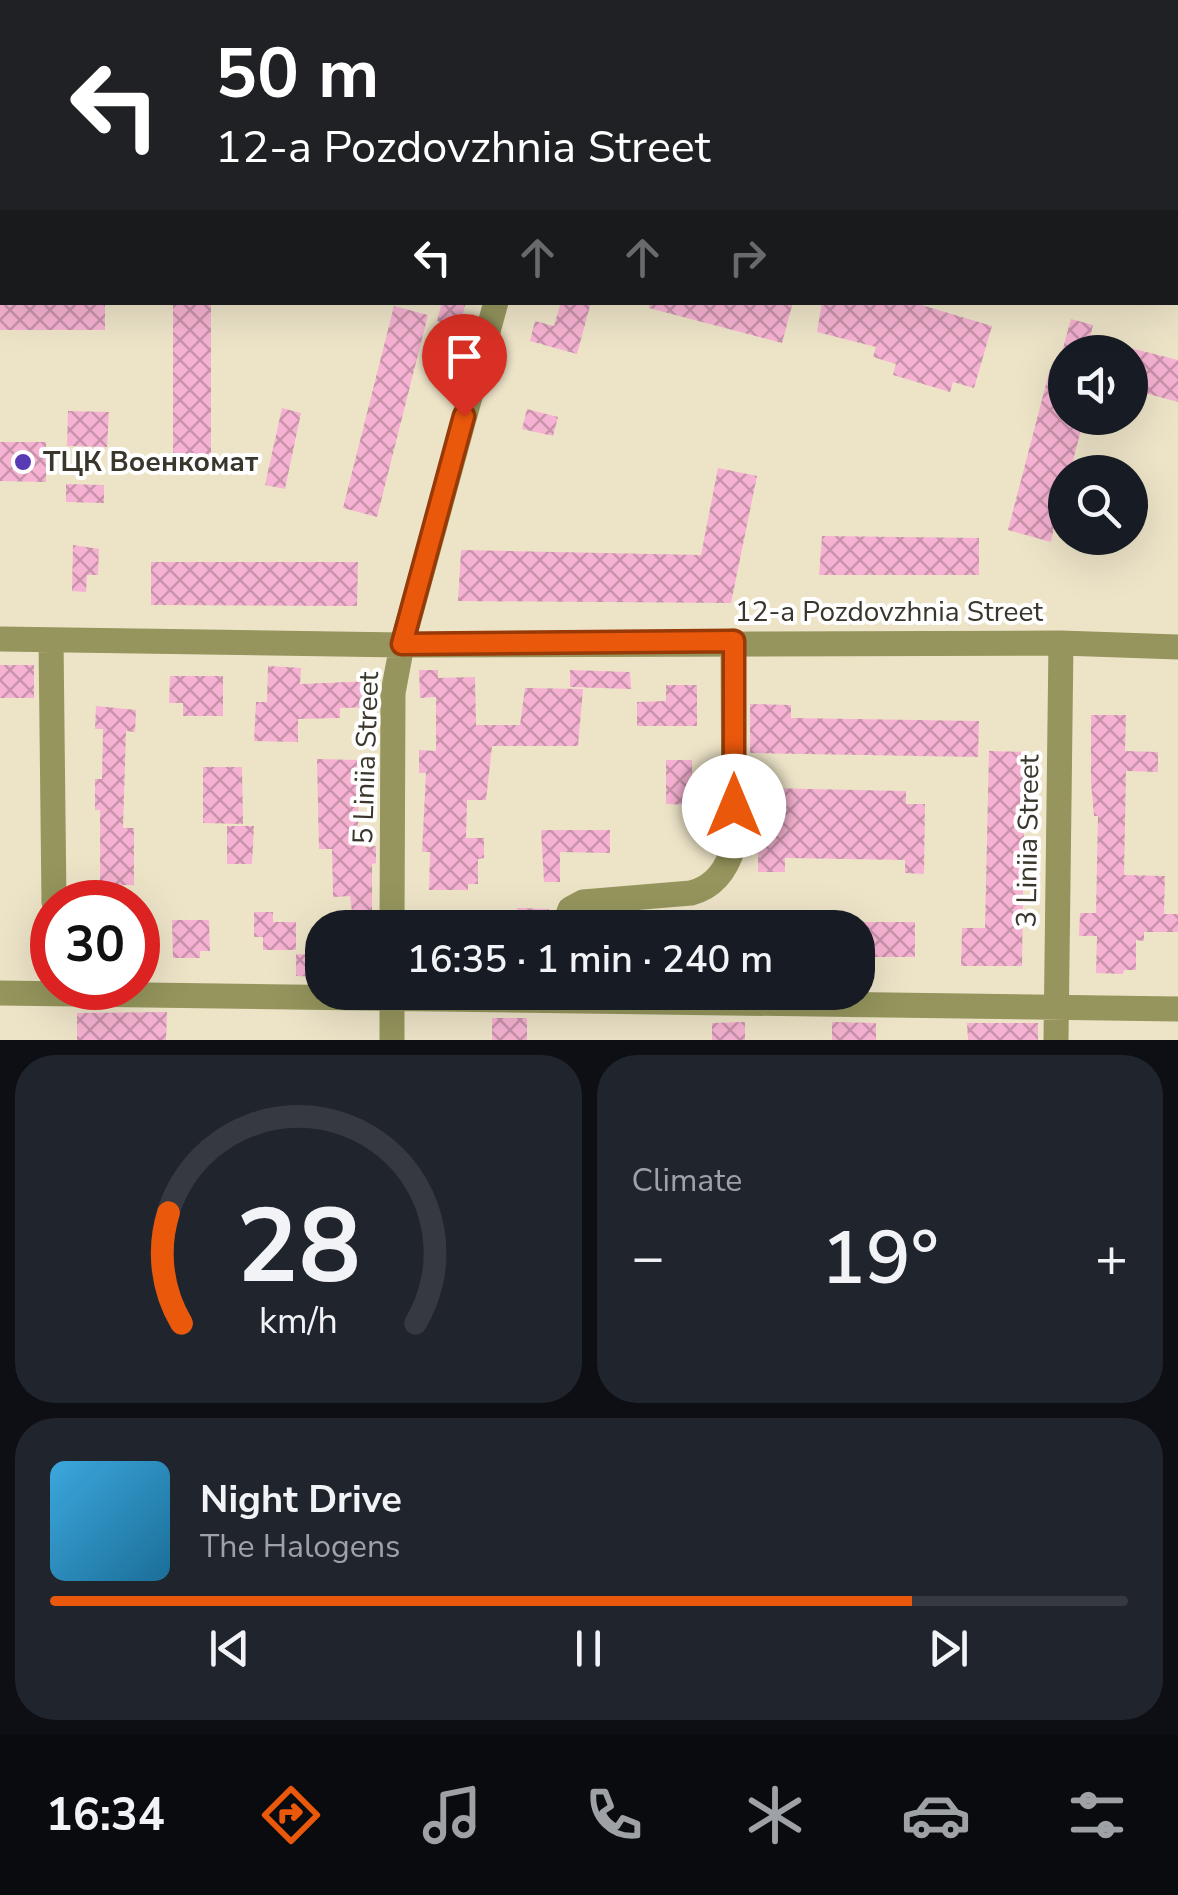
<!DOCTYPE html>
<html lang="en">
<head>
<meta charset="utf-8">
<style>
	:root { --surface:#171b24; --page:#20242c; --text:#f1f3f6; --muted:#9ea1a6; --line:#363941; --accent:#ea580c }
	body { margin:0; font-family:"Nunito Sans",sans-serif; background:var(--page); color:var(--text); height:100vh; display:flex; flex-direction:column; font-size:38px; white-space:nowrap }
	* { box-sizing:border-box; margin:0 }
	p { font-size:32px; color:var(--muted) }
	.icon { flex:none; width:55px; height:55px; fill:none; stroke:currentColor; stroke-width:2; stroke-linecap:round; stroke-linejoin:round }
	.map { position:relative; height:1040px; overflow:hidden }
	.details { display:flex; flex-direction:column; gap:15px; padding:15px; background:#0d0f14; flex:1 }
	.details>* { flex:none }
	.hud { position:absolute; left:0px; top:0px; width:1180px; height:305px; box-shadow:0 10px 40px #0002; background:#202124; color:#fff; overflow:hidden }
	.buttons { position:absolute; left:1048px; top:335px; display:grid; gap:20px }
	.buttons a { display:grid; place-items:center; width:100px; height:100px; border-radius:50%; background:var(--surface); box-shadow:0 10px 40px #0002; font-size:50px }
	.speed { position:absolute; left:30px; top:880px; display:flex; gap:20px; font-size:50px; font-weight:700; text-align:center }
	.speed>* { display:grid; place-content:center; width:130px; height:130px; border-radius:50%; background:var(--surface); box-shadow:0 10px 40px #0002; line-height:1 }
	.speed .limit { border:15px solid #d22; background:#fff; color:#111 }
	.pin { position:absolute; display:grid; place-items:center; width:85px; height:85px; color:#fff; margin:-102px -42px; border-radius:50% 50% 50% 0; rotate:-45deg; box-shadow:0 0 10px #0007 }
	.pin .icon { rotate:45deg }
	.me { position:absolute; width:110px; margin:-55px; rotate:0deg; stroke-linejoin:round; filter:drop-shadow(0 0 8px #0008) }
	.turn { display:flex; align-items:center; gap:35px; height:210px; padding:0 50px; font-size:45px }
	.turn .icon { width:130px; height:130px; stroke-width:2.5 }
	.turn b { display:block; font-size:70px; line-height:85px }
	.lanes { display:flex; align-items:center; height:95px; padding:0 50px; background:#0003; justify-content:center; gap:50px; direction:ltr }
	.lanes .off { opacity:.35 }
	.big { font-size:75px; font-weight:600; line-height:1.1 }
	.details .tile { flex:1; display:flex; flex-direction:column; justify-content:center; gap:15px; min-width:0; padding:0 35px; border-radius:40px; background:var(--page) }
	.details .dial { align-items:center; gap:0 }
	.dial svg { height:260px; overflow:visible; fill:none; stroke:var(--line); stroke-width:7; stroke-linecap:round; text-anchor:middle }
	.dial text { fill:var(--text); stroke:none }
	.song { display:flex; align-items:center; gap:30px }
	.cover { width:120px; height:120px; border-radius:15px; background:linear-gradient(135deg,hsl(200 70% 55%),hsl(200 70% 35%)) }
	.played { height:10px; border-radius:5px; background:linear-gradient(90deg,var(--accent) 80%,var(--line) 80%) }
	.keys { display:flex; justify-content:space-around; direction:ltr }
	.heat { display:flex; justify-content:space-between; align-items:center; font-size:55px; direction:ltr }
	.details .tiles { flex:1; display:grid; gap:15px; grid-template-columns:1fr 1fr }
	.tile:last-child { grid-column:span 2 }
	.trip { position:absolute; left:305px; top:910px; width:570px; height:100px; border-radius:40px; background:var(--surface); box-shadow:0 10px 40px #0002; font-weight:600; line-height:100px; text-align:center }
	.tab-bar { display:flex; height:160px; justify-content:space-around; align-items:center; background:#090b0e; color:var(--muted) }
	.tab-bar .icon { width:70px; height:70px }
	.tab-bar .selected { color:var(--accent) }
	.tab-bar b { font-size:45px; color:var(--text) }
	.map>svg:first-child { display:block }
	.building { fill:url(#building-cross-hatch) }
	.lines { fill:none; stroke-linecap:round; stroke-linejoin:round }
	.minor { stroke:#95955d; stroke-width:25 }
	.major { stroke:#53510a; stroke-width:25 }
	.route-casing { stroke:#983908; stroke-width:25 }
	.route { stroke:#ea580c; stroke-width:18 }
	.poi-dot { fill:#583bb4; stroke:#fff; stroke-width:4 }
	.labels { text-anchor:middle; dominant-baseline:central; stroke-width:8; stroke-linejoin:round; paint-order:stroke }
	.poi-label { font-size:28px; font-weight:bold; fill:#3a362c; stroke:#fff; text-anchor:start }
	.street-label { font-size:28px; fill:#3a362c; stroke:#fff }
</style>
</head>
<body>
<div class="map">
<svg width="1178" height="1040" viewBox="0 0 1178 1040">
	<defs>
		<pattern id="building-cross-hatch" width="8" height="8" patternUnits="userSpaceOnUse" patternTransform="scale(2.5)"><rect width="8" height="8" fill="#f6b2d2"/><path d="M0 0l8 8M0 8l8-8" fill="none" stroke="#c892ab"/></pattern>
	</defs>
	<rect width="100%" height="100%" fill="#ede4c8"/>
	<path class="building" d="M 0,302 L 105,302 L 105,330 L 0,330 Z
		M 173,302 L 211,302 L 211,462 L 173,463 Z
		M 442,302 L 466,302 L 459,327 L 437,321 Z
		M 561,302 L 591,302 L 577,354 L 530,341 L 535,321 L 554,326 Z
		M 650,302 L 793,302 L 782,343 L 649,308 Z
		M 822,302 L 911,302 L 992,326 L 974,388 L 953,382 L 950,392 L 893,375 L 896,364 L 873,357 L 876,347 L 817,332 Z
		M 394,306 L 428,315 L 377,517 L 343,508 Z
		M 1071,319 L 1093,325 L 1090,337 L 1127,347 L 1126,352 L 1062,352 Z
		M 1130,348 L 1178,360 L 1178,402 L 1130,389 Z
		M 1050,369 L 1065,372 L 1065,418 L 1084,418 L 1070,472 L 1065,472 L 1051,542 L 1008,530 Z
		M 282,408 L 301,413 L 285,489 L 265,485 Z
		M 527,409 L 558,417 L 553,436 L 522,429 Z
		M 68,411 L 109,412 L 107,447 L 67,446 Z
		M 0,442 L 46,442 L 46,482 L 0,481 Z
		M 718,468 L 757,476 L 731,603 L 458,601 L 461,550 L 701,555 Z
		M 66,484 L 104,485 L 104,503 L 66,502 Z
		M 822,536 L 979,538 L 979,575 L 819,575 Z
		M 73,545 L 99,549 L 98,575 L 87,575 L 86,592 L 72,591 Z
		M 151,562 L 358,562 L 357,606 L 151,605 Z
		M 0,665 L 34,665 L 34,698 L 0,698 Z
		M 268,666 L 301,668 L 300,684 L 373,681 L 374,707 L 340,708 L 340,718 L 298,719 L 298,742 L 254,741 L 256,702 L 267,702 Z
		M 419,670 L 438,670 L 438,678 L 475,677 L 476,725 L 520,725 L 525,688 L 583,689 L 578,746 L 492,746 L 486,800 L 467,800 L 466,838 L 484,838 L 484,858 L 478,859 L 478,884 L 468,884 L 468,890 L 429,890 L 430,852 L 422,852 L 426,773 L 419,773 L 419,750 L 436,751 L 436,697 L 420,698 Z
		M 570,670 L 630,672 L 631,689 L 570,687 Z
		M 170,676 L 223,676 L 223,716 L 183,716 L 183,703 L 169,703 Z
		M 666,685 L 697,685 L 697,726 L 637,726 L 637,702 L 666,701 Z
		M 750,704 L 791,705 L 791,718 L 979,721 L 978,757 L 750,753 Z
		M 96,706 L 136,710 L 135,732 L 126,731 L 123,828 L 134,828 L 134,885 L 100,885 L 100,810 L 95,810 L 95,779 L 102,779 L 103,729 L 95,729 Z
		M 1091,715 L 1126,715 L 1125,751 L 1158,752 L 1158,772 L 1126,771 L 1124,875 L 1165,876 L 1164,914 L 1178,914 L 1178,932 L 1144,932 L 1144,941 L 1136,940 L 1136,970 L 1124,970 L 1123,974 L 1096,973 L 1097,936 L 1079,936 L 1080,913 L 1096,913 L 1098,816 L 1094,816 L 1091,783 Z
		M 989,751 L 1025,752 L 1022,966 L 961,966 L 962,928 L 985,928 Z
		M 317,759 L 359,760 L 358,836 L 363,836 L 363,847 L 376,846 L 376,863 L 372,864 L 372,928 L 354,928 L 350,896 L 333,897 L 332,849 L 319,849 Z
		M 666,760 L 692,760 L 692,805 L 666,804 Z
		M 203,767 L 242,767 L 243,824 L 203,823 Z
		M 759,788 L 906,791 L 906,804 L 925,804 L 924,874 L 905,873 L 905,860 L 785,858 L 785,872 L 758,872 Z
		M 227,826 L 254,826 L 252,864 L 227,864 Z
		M 541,830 L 610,830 L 610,853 L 560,852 L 560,882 L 544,882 Z
		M 517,908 L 549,909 L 547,928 L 516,928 Z
		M 254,912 L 273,912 L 273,922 L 296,922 L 296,950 L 263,950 L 263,937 L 254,937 Z
		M 172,920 L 209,920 L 210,951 L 200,951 L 200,958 L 173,958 Z
		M 858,922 L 915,922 L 915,957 L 858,957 Z
		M 296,954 L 322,955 L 322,977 L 296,976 Z
		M 167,1012 L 166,1040 L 77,1040 L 77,1013 Z
		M 492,1018 L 527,1018 L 527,1040 L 492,1040 Z
		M 745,1022 L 745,1040 L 712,1040 L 712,1023 Z
		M 832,1022 L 876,1023 L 876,1040 L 832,1040 Z
		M 967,1023 L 1038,1023 L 1038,1040 L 968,1040 Z"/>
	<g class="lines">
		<path class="minor" d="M 834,2 L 836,0
			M 0,639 L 402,645 L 1061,643 L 1178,647
			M 51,640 L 54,902
			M 392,928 L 393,693 L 402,645 L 496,302
			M 563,928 L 570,909 L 583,902 L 691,893 C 715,887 727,869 734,845 L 733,641
			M 392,992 L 392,1040
			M 0,993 L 1178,1009
			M 1056,1040 L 1061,643"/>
		<path class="major" d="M 188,0 L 197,2"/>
	</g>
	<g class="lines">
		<g class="route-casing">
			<path id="route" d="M 464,416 L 402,644 L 734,641 L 734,806"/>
		</g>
		<use href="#route" class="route"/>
	</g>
	<circle class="poi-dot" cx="23" cy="462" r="10"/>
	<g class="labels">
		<g class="poi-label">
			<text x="43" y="462">ТЦК Военкомат</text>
		</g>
		<g class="street-label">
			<text x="889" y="612">12-a Pozdovzhnia Street</text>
			<text transform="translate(366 758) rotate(-88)">5 Liniia Street</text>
			<text transform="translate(1028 841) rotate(-89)">3 Liniia Street</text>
		</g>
	</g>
</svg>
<div class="buttons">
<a><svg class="icon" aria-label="sound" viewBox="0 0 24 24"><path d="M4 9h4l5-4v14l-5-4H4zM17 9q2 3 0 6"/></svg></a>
<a><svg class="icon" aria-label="search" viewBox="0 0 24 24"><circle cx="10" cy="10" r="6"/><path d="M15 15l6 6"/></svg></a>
</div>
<div class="speed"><div class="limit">30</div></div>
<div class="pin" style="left:464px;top:416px;background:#d93025"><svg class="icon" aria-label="arrive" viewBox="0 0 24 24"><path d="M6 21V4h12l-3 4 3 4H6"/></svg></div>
<svg class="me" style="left:734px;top:806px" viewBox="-20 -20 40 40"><circle r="19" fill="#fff"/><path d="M0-13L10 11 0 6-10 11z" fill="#ea580c"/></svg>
<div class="trip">16:35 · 1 min · 240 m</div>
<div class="hud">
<div class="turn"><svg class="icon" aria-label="left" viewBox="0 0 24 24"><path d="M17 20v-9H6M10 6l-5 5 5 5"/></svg><div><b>50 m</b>12-a Pozdovzhnia Street</div></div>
<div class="lanes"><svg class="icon" aria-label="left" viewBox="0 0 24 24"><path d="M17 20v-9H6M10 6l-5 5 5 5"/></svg><svg class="icon off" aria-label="ahead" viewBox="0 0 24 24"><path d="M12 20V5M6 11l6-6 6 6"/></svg><svg class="icon off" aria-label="ahead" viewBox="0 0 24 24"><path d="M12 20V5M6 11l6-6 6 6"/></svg><svg class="icon off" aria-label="right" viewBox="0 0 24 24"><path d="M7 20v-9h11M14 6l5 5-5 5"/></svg></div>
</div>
</div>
<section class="details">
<div class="tiles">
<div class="tile dial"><svg viewBox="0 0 100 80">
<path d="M14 69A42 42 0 1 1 86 69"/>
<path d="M14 69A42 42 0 0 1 10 35" stroke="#ea580c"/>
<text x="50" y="56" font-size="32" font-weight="700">28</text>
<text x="50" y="72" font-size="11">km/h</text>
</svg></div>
<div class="tile"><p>Climate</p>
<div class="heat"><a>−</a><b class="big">19°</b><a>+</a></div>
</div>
<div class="tile">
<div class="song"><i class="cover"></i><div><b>Night Drive</b><p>The Halogens</p></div></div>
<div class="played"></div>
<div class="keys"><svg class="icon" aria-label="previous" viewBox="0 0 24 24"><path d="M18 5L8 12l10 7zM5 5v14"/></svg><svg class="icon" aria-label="pause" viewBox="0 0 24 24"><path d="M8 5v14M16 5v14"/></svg><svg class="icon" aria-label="next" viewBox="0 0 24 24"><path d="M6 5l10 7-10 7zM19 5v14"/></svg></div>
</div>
</div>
</section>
<nav class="tab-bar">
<b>16:34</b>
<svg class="icon selected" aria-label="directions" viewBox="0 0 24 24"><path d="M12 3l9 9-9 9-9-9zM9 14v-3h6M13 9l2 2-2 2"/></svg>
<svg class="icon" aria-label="music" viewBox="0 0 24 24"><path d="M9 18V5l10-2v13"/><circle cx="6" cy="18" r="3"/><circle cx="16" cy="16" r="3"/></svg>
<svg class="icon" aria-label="phone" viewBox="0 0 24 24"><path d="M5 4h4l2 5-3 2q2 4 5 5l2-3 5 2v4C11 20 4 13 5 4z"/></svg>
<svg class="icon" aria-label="climate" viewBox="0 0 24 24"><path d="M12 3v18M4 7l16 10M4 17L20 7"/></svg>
<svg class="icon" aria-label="car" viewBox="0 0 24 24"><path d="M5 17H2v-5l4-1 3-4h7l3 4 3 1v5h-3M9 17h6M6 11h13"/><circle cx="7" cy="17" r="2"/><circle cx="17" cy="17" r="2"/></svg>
<svg class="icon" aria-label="filters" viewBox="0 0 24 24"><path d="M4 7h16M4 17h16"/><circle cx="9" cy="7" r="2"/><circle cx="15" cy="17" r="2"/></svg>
</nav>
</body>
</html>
